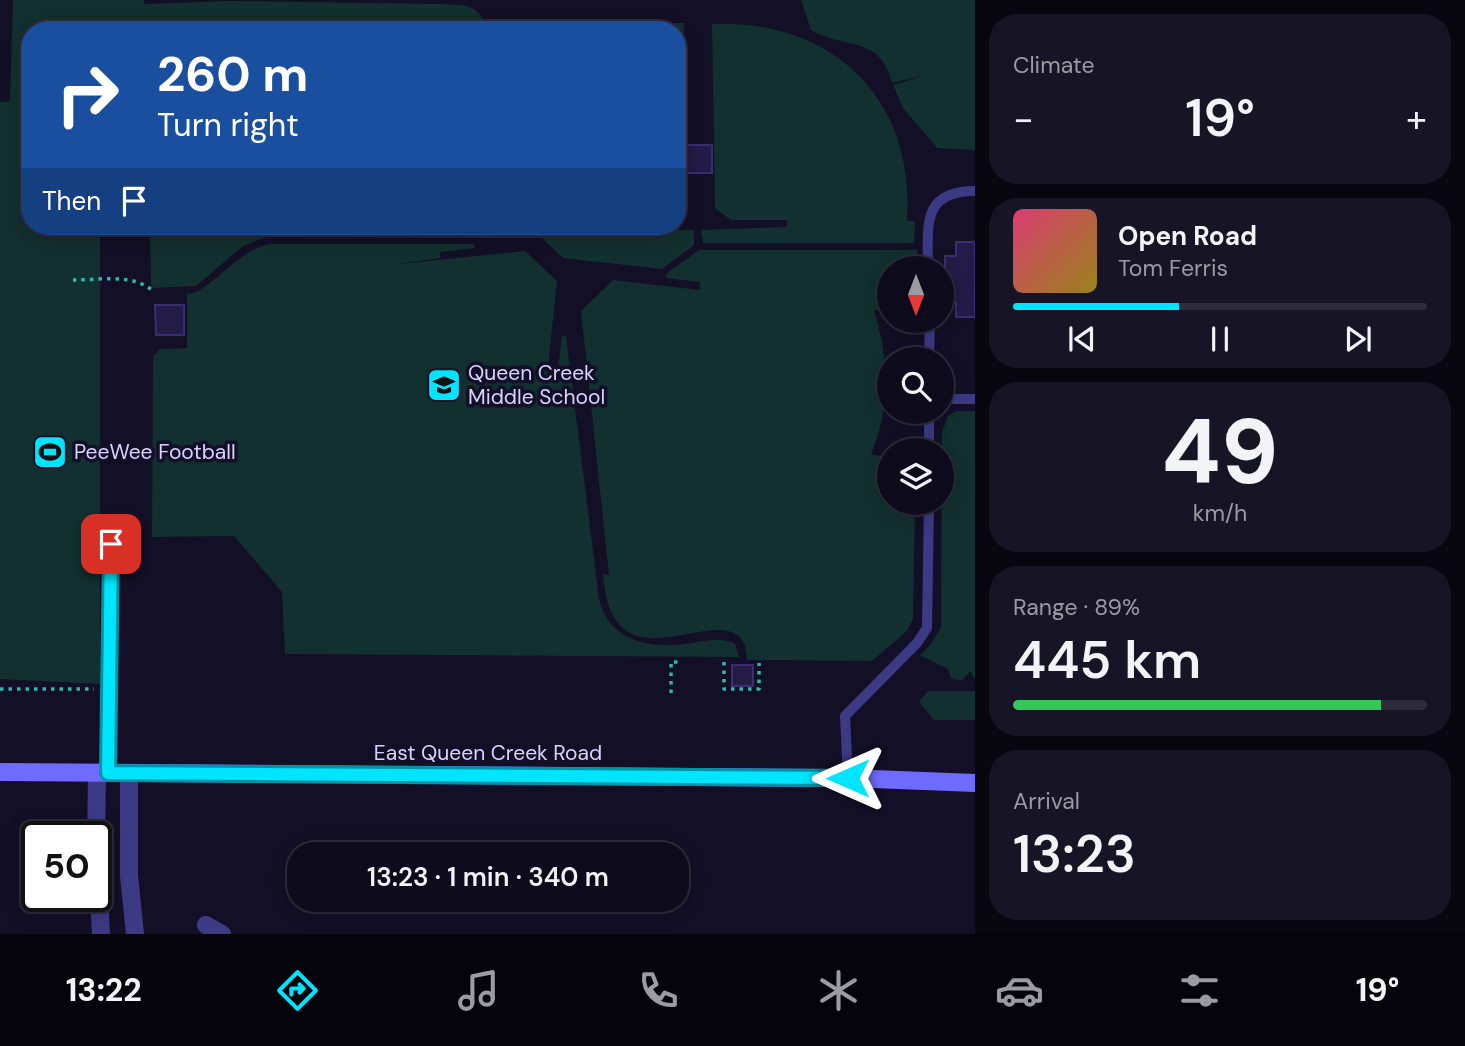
<!DOCTYPE html>
<html lang="en">
<head>
<meta charset="utf-8">
<style>
	:root { --surface:#0e0b1c; --page:#171425; --text:#f1f3f6; --muted:#9b9ba3; --line:#2e2b3b; --accent:#00e5ff }
	body { margin:0; font-family:"DM Sans",sans-serif; background:var(--page); color:var(--text); height:100vh; display:flex; flex-direction:column; font-size:26px; white-space:nowrap }
	* { box-sizing:border-box; margin:0 }
	p { font-size:23px; color:var(--muted) }
	.icon { flex:none; width:38px; height:38px; fill:none; stroke:currentColor; stroke-width:2; stroke-linecap:round; stroke-linejoin:round }
	.map { position:relative; flex:1; overflow:hidden }
	.details { display:flex; flex-direction:column; gap:14px; padding:14px; background:#08060f; width:490px }
	.details>* { flex:none }
	.guide { position:absolute; left:21px; top:21px; width:665px; height:214px; border-radius:28px; box-shadow:0 4px 18px #0003,0 0 0 2px var(--line); background:#1a4fa0; color:#fff; overflow:hidden }
	.needle { width:46px; rotate:180deg }
	.tools { position:absolute; left:877px; top:256px; display:grid; gap:14px }
	.tools a { display:grid; place-items:center; width:77px; height:77px; border-radius:50%; background:var(--surface); box-shadow:0 4px 18px #0003,0 0 0 2px var(--line); font-size:35px }
	.speed { position:absolute; left:21px; top:821px; display:flex; gap:14px; font-size:35px; font-weight:700; text-align:center }
	.speed>* { display:grid; place-content:center; width:91px; height:91px; border-radius:50%; background:var(--surface); box-shadow:0 4px 18px #0003,0 0 0 2px var(--line); line-height:1 }
	.speed .limit { border:4px solid #111; border-radius:10px; background:#fff; color:#111 }
	.pin { position:absolute; display:grid; place-items:center; width:60px; height:60px; color:#fff; margin:-30px; border-radius:14px; box-shadow:0 4px 10px #0006 }
	.me { position:absolute; width:77px; margin:-38px; rotate:270deg; stroke-linejoin:round; filter:drop-shadow(0 0 5px #0008) }
	.turn { display:flex; align-items:center; gap:24px; height:147px; padding:0 21px; font-size:32px }
	.turn .icon { width:91px; height:91px; stroke-width:2.5 }
	.turn b { display:block; font-size:49px; line-height:60px }
	.then { display:flex; align-items:center; height:66px; padding:0 21px; background:#0003; gap:14px; font-size:26px }
	.big { font-size:52px; font-weight:600; line-height:1.1 }
	.details .card { flex:1; display:flex; flex-direction:column; justify-content:center; gap:10px; min-width:0; padding:0 24px; border-radius:28px; background:var(--page) }
	.details .dial { align-items:center; gap:0 }
	.dial b { font-size:91px; line-height:1 }
	.song { display:flex; align-items:center; gap:21px }
	.cover { width:84px; height:84px; border-radius:10px; background:linear-gradient(135deg,hsl(340 70% 55%),hsl(50 70% 35%)) }
	.played { height:7px; border-radius:4px; background:linear-gradient(90deg,var(--accent) 40%,var(--line) 40%) }
	.keys { display:flex; justify-content:space-around; direction:ltr }
	.heat { display:flex; justify-content:space-between; align-items:center; font-size:38px; direction:ltr }
	.charge { height:10px; border-radius:5px; background:linear-gradient(90deg,#34c759 89%,var(--line) 0) }
	.trip { position:absolute; left:287px; top:842px; width:402px; height:70px; border-radius:28px; background:var(--surface); box-shadow:0 4px 18px #0003,0 0 0 2px var(--line); font-weight:600; line-height:70px; text-align:center }
	.tabs { display:flex; height:112px; justify-content:space-around; align-items:center; background:#06040b; color:var(--muted) }
	.tabs .icon { width:49px; height:49px }
	.tabs .active { color:var(--accent) }
	.tabs b { font-size:32px; color:var(--text) }
	main { display:flex; flex:1; min-height:0 }
	.map>svg:first-child { display:block }
	.green { fill:#12302f }
	.building { fill:#241b47; stroke:#3b2d73; stroke-width:2 }
	.lines { fill:none; stroke-linecap:round; stroke-linejoin:round }
	.path { stroke:#2fb8b0; stroke-width:3.5; stroke-dasharray:3.5 5; stroke-linecap:butt }
	.lane { stroke:#3d3a85; stroke-width:10 }
	.street { stroke:#3d3a85; stroke-width:18 }
	.secondary { stroke:#6f6bff; stroke-width:18 }
	.route-casing { stroke:#0095a6; stroke-width:18 }
	.route { stroke:#00e5ff; stroke-width:12 }
	.labels { text-anchor:middle; dominant-baseline:central; stroke-width:7; stroke-linejoin:round; paint-order:stroke }
	.poi-label { font-size:21px; fill:#d9d4ff; stroke:#130f26; text-anchor:start }
	.street-label { font-size:21px; fill:#d9d4ff; stroke:#130f26 }
</style>
</head>
<body>
<main>
<div class="map">
<svg width="975" height="934" viewBox="0 0 975 934">
	<rect width="100%" height="100%" fill="#130f26"/>
	<path class="green" d="M 13,0 L 143,0 L 145,4 L 230,1 L 441,4 C 457,5 478,3 484,22 L 482,30 L 30,30 L 30,226 L 100,226 L 100,684 L 0,679 L 0,102 L 10,101 Z
		M 801,0 L 975,0 L 975,150 L 937,148 L 903,108 L 893,85 L 925,75 L 892,83 C 880,34 844,50 811,30 Z
		M 684,23 L 682,208 L 677,213 L 677,30 L 613,30 L 643,24 Z
		M 712,24 C 832,19 916,98 907,221 L 915,221 L 914,243 L 703,243 L 701,230 L 787,227 L 787,220 L 731,220 L 715,208 Z
		M 150,226 L 642,227 L 643,230 L 694,230 L 694,245 L 662,269 L 563,258 L 542,238 L 266,237 L 243,246 L 196,286 L 151,288 Z
		M 269,244 L 474,244 L 475,248 L 440,252 L 440,258 L 389,265 L 525,251 L 557,281 L 548,367 L 558,368 L 562,336 L 566,336 L 599,599 C 609,640 647,649 686,644 C 703,641 719,636 735,644 L 739,657 L 285,654 L 282,592 L 234,536 L 152,537 L 153,356 L 160,349 L 187,348 L 187,294 C 210,293 236,251 269,244 Z
		M 699,250 L 917,250 L 917,268 L 889,268 L 889,311 L 874,310 C 889,358 891,408 871,454 L 889,458 L 889,502 L 915,502 L 913,619 L 907,631 L 872,661 L 747,660 C 746,653 746,645 741,639 C 713,604 611,692 603,574 L 609,575 L 581,311 L 613,280 L 700,290 L 700,282 L 666,278 L 666,274 Z
		M 956,411 L 975,411 L 975,679 L 970,672 L 961,681 L 951,678 L 948,669 L 920,655 L 931,644 L 941,627 L 942,432 L 948,416 Z
		M 928,691 L 975,691 L 975,720 L 934,720 L 919,702 Z"/>
	<path class="building" d="M 684,145 L 712,145 L 712,173 L 684,173 Z
		M 956,242 L 975,242 L 975,317 L 956,317 L 956,303 L 945,303 L 945,256 L 956,256 Z
		M 155,305 L 184,305 L 184,335 L 156,335 Z
		M 732,665 L 753,665 L 753,686 L 732,686 Z"/>
	<g class="lines">
		<path class="path" d="M 73,280 C 99,280 133,273 153,291
			M 724,662 L 724,689 L 759,689 L 759,663
			M 0,689 L 94,689
			M 671,693 L 671,662 L 680,662"/>
		<path class="lane" d="M 928,268 C 928,226 921,191 975,191
			M 929,359 L 930,320
			M 942,399 L 975,399
			M 929,450 L 929,411
			M 108,773 L 111,544
			M 848,778 L 845,716 L 917,643 L 927,628 L 929,502"/>
		<path class="street" d="M 97,773 L 96,847 L 101,934
			M 129,773 L 129,876 L 135,934
			M 206,925 L 222,934"/>
		<path class="secondary" d="M 0,772 L 848,778 L 975,783"/>
	</g>
	<g class="lines">
		<g class="route-casing">
			<path id="route" d="M 111,544 L 108,773 L 848,778"/>
		</g>
		<use href="#route" class="route"/>
	</g>
	<defs>
		<g id="school-square" transform="scale(1.75)"><rect x="-9" y="-9" width="18" height="18" rx="4" fill="#00e5ff" stroke="#130f26"/><path d="M0-5L7-2L0 1L-7-2ZM-4 1L0 2.5L4 1V4Q0 6-4 4Z" fill="#111"/></g>
		<g id="stadium-square" transform="scale(1.75)"><rect x="-9" y="-9" width="18" height="18" rx="4" fill="#00e5ff" stroke="#130f26"/><path d="M0-5a6.5 5 0 1 0 0 10a6.5 5 0 1 0 0-10ZM-3.5-1.8h7v3.6h-7Z" fill="#111"/></g>
	</defs>
	<g fill-rule="evenodd">
		<use href="#school-square" x="444" y="385"/>
		<use href="#stadium-square" x="50" y="452"/>
	</g>
	<g class="labels">
		<g class="poi-label">
			<text x="468" y="373">Queen Creek<tspan x="468" dy="24">Middle School</tspan></text>
			<text x="74" y="452">PeeWee Football</text>
		</g>
		<g class="street-label">
			<text x="488" y="753">East Queen Creek Road</text>
		</g>
	</g>
</svg>
<div class="tools">
<a><svg class="needle" viewBox="-14 -14 28 28"><path d="M0-13l5 13h-10z" fill="#e53935"/><path d="M0 13l5-13h-10z" fill="#9b9ba3"/></svg></a>
<a><svg class="icon" aria-label="search" viewBox="0 0 24 24"><circle cx="10" cy="10" r="6"/><path d="M15 15l6 6"/></svg></a>
<a><svg class="icon" aria-label="layers" viewBox="0 0 24 24"><path d="M12 4l9 5-9 5-9-5zM3 14l9 5 9-5"/></svg></a>
</div>
<div class="speed"><div class="limit">50</div></div>
<div class="pin" style="left:111px;top:544px;background:#d93025"><svg class="icon" aria-label="arrive" viewBox="0 0 24 24"><path d="M6 21V4h12l-3 4 3 4H6"/></svg></div>
<svg class="me" style="left:848px;top:778px" viewBox="-20 -20 40 40"><path d="M0-17L14 15 0 8-14 15z" fill="#00e5ff" stroke="#fff" stroke-width="4"/></svg>
<div class="trip">13:23 · 1 min · 340 m</div>
<div class="guide">
<div class="turn"><svg class="icon" aria-label="right" viewBox="0 0 24 24"><path d="M7 20v-9h11M14 6l5 5-5 5"/></svg><div><b>260 m</b>Turn right</div></div>
<div class="then">Then<svg class="icon" aria-label="arrive" viewBox="0 0 24 24"><path d="M6 21V4h12l-3 4 3 4H6"/></svg></div>
</div>
</div>
<section class="details">
<div class="card"><p>Climate</p>
<div class="heat"><a>−</a><b class="big">19°</b><a>+</a></div>
</div>
<div class="card">
<div class="song"><i class="cover"></i><div><b>Open Road</b><p>Tom Ferris</p></div></div>
<div class="played"></div>
<div class="keys"><svg class="icon" aria-label="previous" viewBox="0 0 24 24"><path d="M18 5L8 12l10 7zM5 5v14"/></svg><svg class="icon" aria-label="pause" viewBox="0 0 24 24"><path d="M8 5v14M16 5v14"/></svg><svg class="icon" aria-label="next" viewBox="0 0 24 24"><path d="M6 5l10 7-10 7zM19 5v14"/></svg></div>
</div>
<div class="card dial"><b>49</b><p>km/h</p></div>
<div class="card"><p>Range · 89%</p><b class="big">445 km</b><div class="charge"></div></div>
<div class="card"><p>Arrival</p><b class="big">13:23</b></div>
</section>
</main>
<nav class="tabs">
<b>13:22</b>
<svg class="icon active" aria-label="directions" viewBox="0 0 24 24"><path d="M12 3l9 9-9 9-9-9zM9 14v-3h6M13 9l2 2-2 2"/></svg>
<svg class="icon" aria-label="music" viewBox="0 0 24 24"><path d="M9 18V5l10-2v13"/><circle cx="6" cy="18" r="3"/><circle cx="16" cy="16" r="3"/></svg>
<svg class="icon" aria-label="phone" viewBox="0 0 24 24"><path d="M5 4h4l2 5-3 2q2 4 5 5l2-3 5 2v4C11 20 4 13 5 4z"/></svg>
<svg class="icon" aria-label="climate" viewBox="0 0 24 24"><path d="M12 3v18M4 7l16 10M4 17L20 7"/></svg>
<svg class="icon" aria-label="car" viewBox="0 0 24 24"><path d="M5 17H2v-5l4-1 3-4h7l3 4 3 1v5h-3M9 17h6M6 11h13"/><circle cx="7" cy="17" r="2"/><circle cx="17" cy="17" r="2"/></svg>
<svg class="icon" aria-label="filters" viewBox="0 0 24 24"><path d="M4 7h16M4 17h16"/><circle cx="9" cy="7" r="2"/><circle cx="15" cy="17" r="2"/></svg>
<b>19°</b>
</nav>
</body>
</html>
